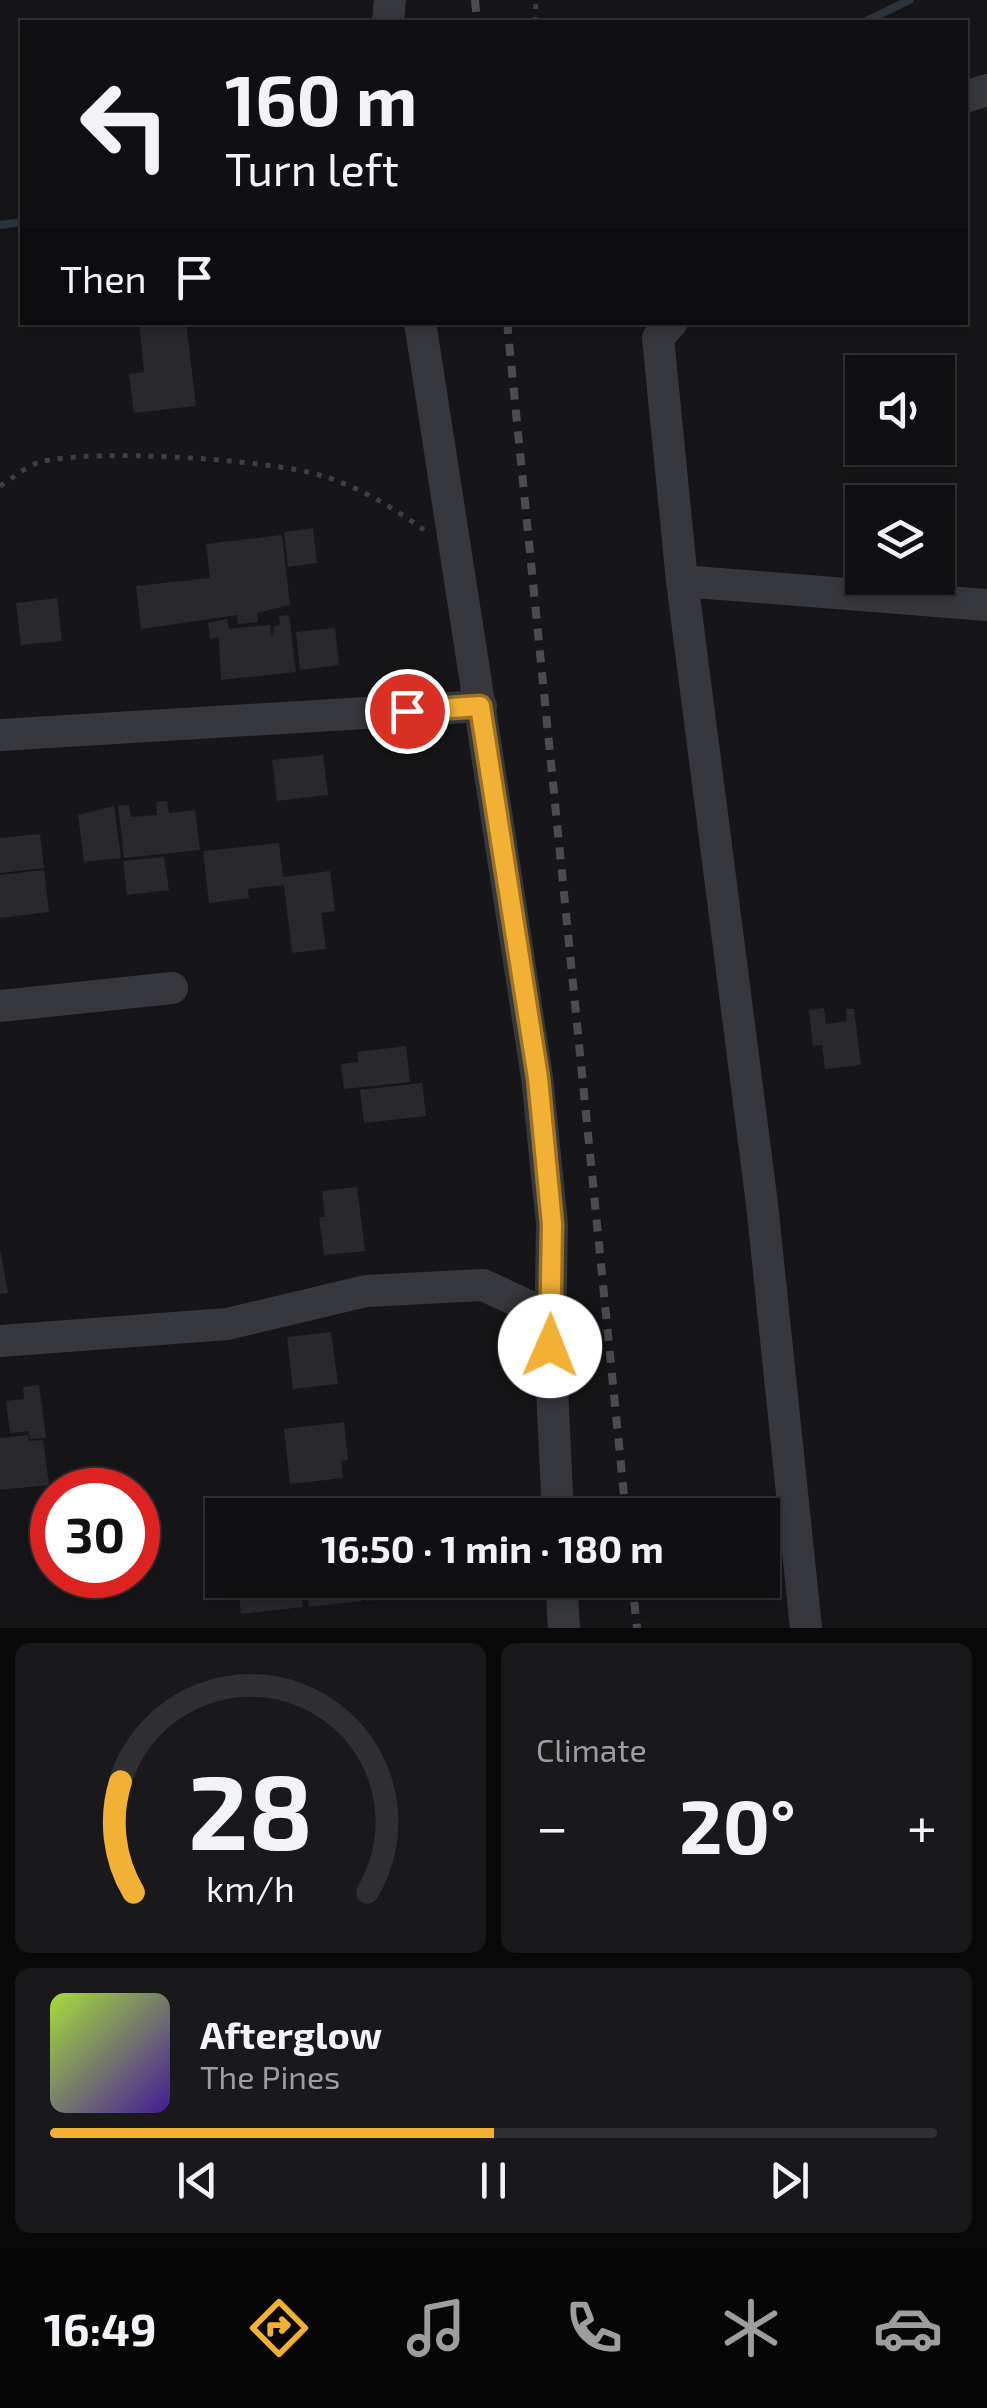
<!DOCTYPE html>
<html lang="en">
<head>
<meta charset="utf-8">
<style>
	:root { --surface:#101012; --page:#19191b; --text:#f1f3f6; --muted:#9c9d9f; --line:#303032; --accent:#f2b134 }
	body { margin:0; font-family:"Exo 2",sans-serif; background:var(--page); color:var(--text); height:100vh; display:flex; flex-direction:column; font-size:38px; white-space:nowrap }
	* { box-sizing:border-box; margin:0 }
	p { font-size:32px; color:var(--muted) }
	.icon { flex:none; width:55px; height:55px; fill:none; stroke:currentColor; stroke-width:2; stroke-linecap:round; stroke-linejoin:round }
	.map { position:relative; height:1628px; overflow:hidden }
	.side { display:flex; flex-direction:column; gap:15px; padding:15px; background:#09090a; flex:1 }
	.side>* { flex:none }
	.guide { position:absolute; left:20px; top:20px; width:948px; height:305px; border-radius:0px; box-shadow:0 5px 15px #0003,0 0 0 2px var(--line); background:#101012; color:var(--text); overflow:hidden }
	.tools { position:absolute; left:845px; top:355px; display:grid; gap:20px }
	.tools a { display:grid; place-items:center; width:110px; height:110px; border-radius:0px; background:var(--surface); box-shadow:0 5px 15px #0003,0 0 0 2px var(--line); font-size:50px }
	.speed { position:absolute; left:30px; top:1468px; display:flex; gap:20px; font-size:50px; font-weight:700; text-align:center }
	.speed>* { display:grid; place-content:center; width:130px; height:130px; border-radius:50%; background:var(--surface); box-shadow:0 5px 15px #0003,0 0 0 2px var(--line); line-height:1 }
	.speed .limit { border:15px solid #d22; background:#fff; color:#111 }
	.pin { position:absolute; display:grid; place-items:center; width:85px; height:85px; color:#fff; margin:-42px; border:5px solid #fff; border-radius:50%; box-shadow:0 2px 10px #0007 }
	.me { position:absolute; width:110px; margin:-55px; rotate:1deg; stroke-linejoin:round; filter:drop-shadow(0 0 8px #0008) }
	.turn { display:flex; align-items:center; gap:35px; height:210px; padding:0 40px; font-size:45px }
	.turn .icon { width:130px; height:130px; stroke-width:2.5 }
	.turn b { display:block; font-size:70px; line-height:85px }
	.then { display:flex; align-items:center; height:95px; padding:0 40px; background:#0003; gap:20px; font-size:38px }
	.big { font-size:75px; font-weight:700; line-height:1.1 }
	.side .tile { flex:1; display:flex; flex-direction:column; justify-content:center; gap:15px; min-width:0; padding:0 35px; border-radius:15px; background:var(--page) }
	.side .dial { align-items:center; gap:0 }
	.dial svg { height:260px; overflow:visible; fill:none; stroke:var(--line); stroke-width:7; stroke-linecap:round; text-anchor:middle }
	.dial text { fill:var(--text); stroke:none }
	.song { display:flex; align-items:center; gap:30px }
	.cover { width:120px; height:120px; border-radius:15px; background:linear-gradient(135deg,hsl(80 70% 55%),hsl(260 70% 35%)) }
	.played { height:10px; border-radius:5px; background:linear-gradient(90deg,var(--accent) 50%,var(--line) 50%) }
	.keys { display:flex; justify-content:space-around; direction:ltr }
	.heat { display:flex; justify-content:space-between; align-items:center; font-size:55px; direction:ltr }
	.side .tiles { flex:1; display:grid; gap:15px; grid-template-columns:1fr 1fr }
	.tile:last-child { grid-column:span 2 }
	.trip { position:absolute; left:205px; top:1498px; width:575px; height:100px; border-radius:0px; background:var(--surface); box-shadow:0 5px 15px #0003,0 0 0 2px var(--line); font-weight:700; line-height:100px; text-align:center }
	.tab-bar { display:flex; height:160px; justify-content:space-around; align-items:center; background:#060607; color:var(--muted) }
	.tab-bar .icon { width:70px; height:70px }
	.tab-bar .on { color:var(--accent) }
	.tab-bar b { font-size:45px; color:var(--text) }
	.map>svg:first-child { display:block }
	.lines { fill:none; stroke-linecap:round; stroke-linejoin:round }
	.stream { stroke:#2c353c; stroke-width:8 }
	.building { fill:#29292c }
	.path { stroke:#3d3f44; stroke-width:5; stroke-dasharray:5 8; stroke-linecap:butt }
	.minor { stroke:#37383d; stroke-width:32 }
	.rail { stroke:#4a4c52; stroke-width:8; stroke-dasharray:12 10; stroke-linecap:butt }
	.route-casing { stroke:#9d7322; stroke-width:25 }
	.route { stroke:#f2b134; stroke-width:18 }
</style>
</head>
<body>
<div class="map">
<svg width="987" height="1628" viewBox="0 0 987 1628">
	<rect width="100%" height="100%" fill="#161618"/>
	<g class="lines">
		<path class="stream" d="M 864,22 L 910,0
			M 0,225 L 22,222"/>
	</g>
	<path class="building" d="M 139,322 L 186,322 L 196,406 L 134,413 L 129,374 L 144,372 Z
		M 313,528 L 317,563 L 288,567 L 284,532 Z
		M 282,535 L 290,605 L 257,613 L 258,622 L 238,624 L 237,615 L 141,629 L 136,586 L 210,578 L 206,544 Z
		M 57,598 L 62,641 L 21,645 L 16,603 Z
		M 289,615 L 296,672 L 221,680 L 219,637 L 210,639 L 208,623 L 227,619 L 229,629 L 270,625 L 272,639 L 274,626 L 280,625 L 279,616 Z
		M 335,628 L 339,665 L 300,670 L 296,632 Z
		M 323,755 L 328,795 L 277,801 L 272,760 Z
		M 167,801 L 169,813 L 195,810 L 200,850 L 124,858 L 118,806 L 129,805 L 131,817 L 157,815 L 156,802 Z
		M 114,806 L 121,858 L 84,862 L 78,815 Z
		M 40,834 L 44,868 L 0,873 L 0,838 Z
		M 279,843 L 283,877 L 330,871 L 335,911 L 321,913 L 326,949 L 292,953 L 284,885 L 248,889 L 249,898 L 209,903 L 203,851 Z
		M 164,857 L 169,890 L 127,895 L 123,861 Z
		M 44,870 L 49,912 L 0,918 L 0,875 Z
		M 824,1008 L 826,1024 L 847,1021 L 846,1009 L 854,1009 L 861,1065 L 825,1069 L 822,1045 L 813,1046 L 809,1010 Z
		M 406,1046 L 410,1082 L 344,1089 L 341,1064 L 358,1062 L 357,1052 Z
		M 422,1083 L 426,1116 L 364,1123 L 360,1090 Z
		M 357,1187 L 365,1251 L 324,1255 L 319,1217 L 325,1217 L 322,1191 Z
		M 0,1249 L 8,1293 L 0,1294 Z
		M 331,1332 L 338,1384 L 293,1389 L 287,1337 Z
		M 39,1385 L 46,1438 L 30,1439 L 29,1431 L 10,1433 L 6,1401 L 24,1399 L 23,1387 Z
		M 344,1422 L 348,1460 L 341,1461 L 343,1478 L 290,1484 L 284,1429 Z
		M 28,1435 L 29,1441 L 43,1440 L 49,1485 L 0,1490 L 0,1438 Z
		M 60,1575 L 118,1575 L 118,1578 L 62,1589 Z
		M 237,1580 L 300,1580 L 303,1607 L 241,1614 Z
		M 306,1580 L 359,1580 L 361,1601 L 309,1607 Z
		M 363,1580 L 403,1580 L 405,1597 L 366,1601 Z"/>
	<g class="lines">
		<path class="path" d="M 535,22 L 536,0
			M 0,486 C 12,479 26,466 40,462 C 93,448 269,459 323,476 C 359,487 394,508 424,530"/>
		<path class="minor" d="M 388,22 L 390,0
			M 965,97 L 987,90
			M 420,322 L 537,1077 L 552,1224 L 550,1346 L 558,1515
			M 672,322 L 658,338 L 682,581 L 762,1204 L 806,1628
			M 682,581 L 987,605
			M 0,735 L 481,706
			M 0,1006 L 172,988
			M 0,1341 L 227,1324 L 366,1291 L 483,1285 L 550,1316
			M 561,1580 L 564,1628"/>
		<path class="rail" d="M 475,0 L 477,22
			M 507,322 L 626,1515
			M 632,1580 L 637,1628"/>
	</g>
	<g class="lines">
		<g class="route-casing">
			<path id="route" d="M 407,711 L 480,706 L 538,1078 L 552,1224 L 550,1346"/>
		</g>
		<use href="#route" class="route"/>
	</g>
</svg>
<div class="tools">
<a><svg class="icon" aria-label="sound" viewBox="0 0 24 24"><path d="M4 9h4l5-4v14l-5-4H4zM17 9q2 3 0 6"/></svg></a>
<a><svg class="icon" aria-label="layers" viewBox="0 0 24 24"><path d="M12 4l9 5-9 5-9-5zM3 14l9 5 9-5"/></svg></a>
</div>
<div class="speed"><div class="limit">30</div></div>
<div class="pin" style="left:407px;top:711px;background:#d93025"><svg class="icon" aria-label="arrive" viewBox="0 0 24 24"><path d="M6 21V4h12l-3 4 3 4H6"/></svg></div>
<svg class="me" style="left:550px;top:1346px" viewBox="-20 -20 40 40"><circle r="19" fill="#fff"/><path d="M0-13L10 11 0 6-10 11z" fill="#f2b134"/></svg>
<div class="trip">16:50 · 1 min · 180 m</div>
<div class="guide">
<div class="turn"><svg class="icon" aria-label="left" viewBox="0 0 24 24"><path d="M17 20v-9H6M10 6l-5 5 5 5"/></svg><div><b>160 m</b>Turn left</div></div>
<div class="then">Then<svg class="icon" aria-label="arrive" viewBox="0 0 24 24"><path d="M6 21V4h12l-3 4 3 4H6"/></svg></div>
</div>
</div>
<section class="side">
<div class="tiles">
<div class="tile dial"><svg viewBox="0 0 100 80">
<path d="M14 69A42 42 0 1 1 86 69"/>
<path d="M14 69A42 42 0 0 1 10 35" stroke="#f2b134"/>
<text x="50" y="56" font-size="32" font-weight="700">28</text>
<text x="50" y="72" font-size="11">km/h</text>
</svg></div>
<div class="tile"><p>Climate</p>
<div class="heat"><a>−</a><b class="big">20°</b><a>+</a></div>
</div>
<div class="tile">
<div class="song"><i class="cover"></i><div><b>Afterglow</b><p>The Pines</p></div></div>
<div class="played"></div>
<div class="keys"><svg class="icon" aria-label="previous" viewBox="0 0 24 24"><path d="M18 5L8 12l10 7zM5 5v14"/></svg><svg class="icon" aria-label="pause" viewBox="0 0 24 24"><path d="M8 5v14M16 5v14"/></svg><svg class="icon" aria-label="next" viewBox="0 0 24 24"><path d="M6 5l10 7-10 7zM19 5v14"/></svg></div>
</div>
</div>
</section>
<nav class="tab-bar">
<b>16:49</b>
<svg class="icon on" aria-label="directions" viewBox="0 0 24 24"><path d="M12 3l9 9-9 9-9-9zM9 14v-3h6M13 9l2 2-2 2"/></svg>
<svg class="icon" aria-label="music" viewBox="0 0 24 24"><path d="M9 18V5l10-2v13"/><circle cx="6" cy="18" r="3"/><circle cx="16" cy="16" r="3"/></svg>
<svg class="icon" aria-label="phone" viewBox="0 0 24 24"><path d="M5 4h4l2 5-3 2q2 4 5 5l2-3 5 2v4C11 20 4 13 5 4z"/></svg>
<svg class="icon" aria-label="climate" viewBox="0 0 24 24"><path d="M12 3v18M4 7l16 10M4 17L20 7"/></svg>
<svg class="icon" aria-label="car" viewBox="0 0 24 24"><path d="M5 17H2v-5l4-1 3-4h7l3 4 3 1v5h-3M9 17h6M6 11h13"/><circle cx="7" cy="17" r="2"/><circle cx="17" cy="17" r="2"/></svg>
</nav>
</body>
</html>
